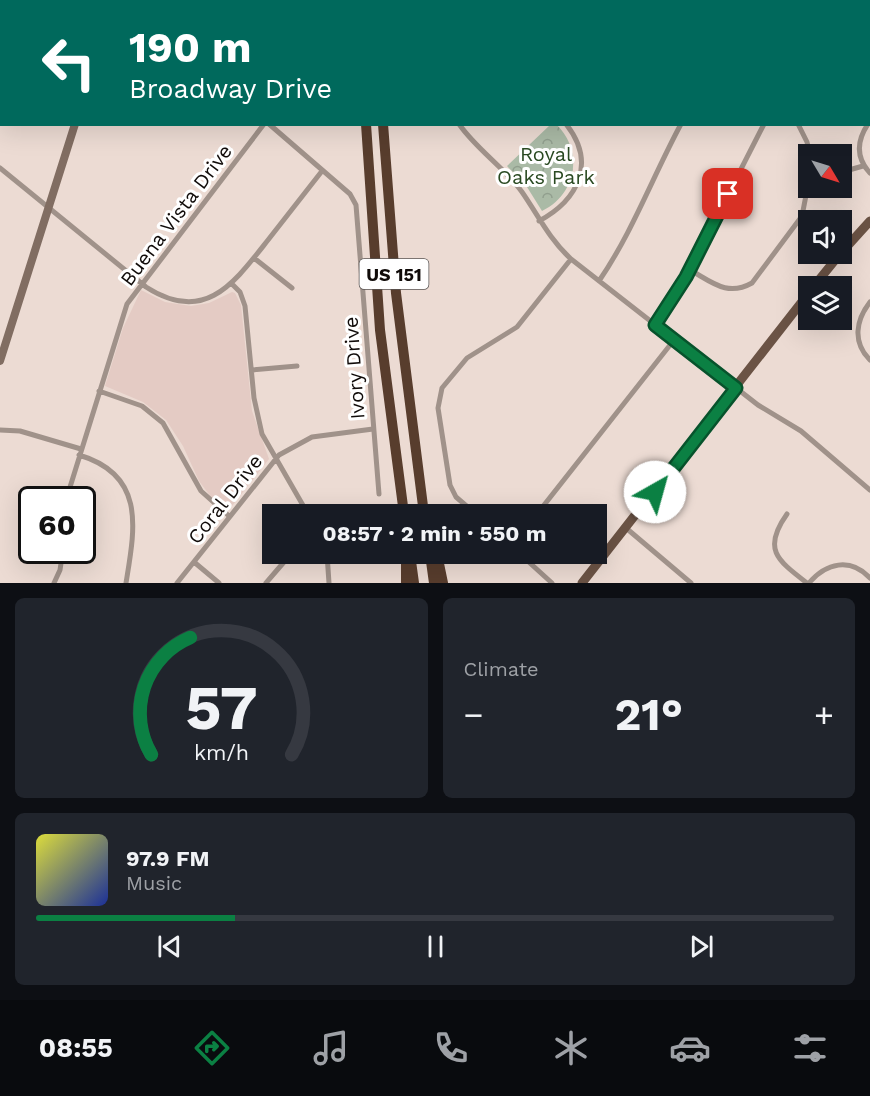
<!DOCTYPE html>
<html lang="en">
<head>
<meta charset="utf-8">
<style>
	:root { --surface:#171b24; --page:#20242c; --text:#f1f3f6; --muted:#9ea1a6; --line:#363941; --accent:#0b8043 }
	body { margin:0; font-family:"Work Sans",sans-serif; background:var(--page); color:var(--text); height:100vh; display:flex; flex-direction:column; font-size:22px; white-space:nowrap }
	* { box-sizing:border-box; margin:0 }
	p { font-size:20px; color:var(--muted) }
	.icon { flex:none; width:33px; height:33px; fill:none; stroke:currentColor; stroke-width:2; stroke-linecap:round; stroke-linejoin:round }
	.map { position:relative; height:583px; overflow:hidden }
	.details { display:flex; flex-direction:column; gap:15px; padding:15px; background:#0d0f14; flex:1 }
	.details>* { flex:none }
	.banner { position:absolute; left:0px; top:0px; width:870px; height:126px; box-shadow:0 6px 24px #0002; background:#00695c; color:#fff; overflow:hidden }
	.needle { width:39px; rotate:128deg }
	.fabs { position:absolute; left:798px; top:144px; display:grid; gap:12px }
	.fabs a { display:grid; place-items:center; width:54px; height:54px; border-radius:0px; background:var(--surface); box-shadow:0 6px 24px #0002; font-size:30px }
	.speed { position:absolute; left:18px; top:486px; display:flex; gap:12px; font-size:30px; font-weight:700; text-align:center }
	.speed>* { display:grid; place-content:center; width:78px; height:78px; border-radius:50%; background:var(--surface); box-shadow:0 6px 24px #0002; line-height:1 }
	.speed .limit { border:3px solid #111; border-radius:9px; background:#fff; color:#111 }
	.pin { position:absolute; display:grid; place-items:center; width:51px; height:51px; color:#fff; margin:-26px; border-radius:12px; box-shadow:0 3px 9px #0006 }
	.me { position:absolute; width:66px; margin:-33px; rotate:38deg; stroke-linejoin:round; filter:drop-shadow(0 0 4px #0008) }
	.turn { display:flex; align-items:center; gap:21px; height:126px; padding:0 30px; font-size:27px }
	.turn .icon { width:78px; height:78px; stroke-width:2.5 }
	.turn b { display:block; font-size:42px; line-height:51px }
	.big { font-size:45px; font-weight:700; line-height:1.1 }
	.details .tile { flex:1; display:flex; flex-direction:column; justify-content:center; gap:9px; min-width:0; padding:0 21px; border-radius:9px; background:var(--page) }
	.details .dial { align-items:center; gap:0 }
	.dial svg { height:156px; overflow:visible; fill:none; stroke:var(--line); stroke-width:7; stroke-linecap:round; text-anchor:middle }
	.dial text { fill:var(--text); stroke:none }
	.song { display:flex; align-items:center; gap:18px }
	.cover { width:72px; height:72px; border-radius:9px; background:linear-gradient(135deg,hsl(60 70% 55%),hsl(230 70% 35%)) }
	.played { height:6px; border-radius:3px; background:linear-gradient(90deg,var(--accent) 25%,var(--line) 25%) }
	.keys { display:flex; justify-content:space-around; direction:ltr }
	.heat { display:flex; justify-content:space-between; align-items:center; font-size:33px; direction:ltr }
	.details .tiles { flex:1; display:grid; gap:15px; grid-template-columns:1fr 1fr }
	.tile:last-child { grid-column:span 2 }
	.trip { position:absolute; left:262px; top:504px; width:345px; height:60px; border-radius:0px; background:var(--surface); box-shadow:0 6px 24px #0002; font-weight:700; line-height:60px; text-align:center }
	.dock { display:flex; height:96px; justify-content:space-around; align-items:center; background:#090b0e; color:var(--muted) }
	.dock .icon { width:42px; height:42px }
	.dock .selected { color:var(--accent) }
	.dock b { font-size:27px; color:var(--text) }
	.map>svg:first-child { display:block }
	.education { fill:#e4cbc4 }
	.park { fill:url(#park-crowns) }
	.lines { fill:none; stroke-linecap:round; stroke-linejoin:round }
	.street { stroke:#a0928a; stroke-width:5 }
	.secondary { stroke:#816d62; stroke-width:8 }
	.primary { stroke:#6b5345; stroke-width:9 }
	.highway { stroke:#583d2d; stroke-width:10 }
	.route-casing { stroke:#07532c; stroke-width:15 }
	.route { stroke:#0b8043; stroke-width:10 }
	.labels { text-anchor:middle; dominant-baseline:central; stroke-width:6; stroke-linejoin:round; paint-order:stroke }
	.shield { fill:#fff; stroke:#585453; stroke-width:1.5 }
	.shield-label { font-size:18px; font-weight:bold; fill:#100b09 }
	.park-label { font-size:20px; fill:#294921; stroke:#fff }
	.street-label { font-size:20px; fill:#100b09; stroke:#fff }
</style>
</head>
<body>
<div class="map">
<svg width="870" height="583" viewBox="0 0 870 583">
	<defs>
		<pattern id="park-crowns" width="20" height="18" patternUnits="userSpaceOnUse" patternTransform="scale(1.5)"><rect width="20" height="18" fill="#aabaa6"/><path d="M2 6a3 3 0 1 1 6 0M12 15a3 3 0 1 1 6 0" fill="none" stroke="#919f8e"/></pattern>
	</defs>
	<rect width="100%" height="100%" fill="#ecdbd3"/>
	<path class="education" d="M 141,290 L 165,302 L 191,306 L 209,303 L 232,292 L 235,293 L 241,305 L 252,411 L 269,459 L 229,510 L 211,497 L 199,481 L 183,446 L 166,420 L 143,402 L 105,386 L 123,328 Z"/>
	<path class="park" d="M 550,125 L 557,125 C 584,152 576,195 542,211 L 527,187 L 507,166 Z"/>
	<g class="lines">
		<path class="street" d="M 243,0 L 245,2
			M 436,0 L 436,2
			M 702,0 L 702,2
			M 779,0 L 781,2
			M 569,2 L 570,0
			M 797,2 L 798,0
			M 868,86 L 870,87
			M 269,124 L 350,194 L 356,205 L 379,494
			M 459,124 C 477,150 504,167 522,192 C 538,215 549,239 571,259 L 758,405 L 801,431 L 870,490
			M 798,124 L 807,142 L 810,154
			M 868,124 C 856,142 856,158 870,173
			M 0,168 L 146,287 C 205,325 234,283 268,240 C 286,217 304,194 322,171
			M 842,172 L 863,166
			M 539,221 C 578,200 597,163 566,124
			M 254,258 L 292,288
			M 690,270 C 712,282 727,297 752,283 L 802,216 L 808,185
			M 599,281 C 632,233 653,176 681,124
			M 232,284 L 240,292 L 245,306 L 254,398 L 262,434 L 308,514
			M 870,302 C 856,320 852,342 870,360
			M 655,325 L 686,277 L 764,124
			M 252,370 L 297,366
			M 99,391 L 142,406 L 163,423 L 201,491 L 229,516
			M 0,430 L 20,431 L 81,449
			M 79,455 C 146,475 135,528 126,583
			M 66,500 L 127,304 L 264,124
			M 476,514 L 456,497 L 450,485 L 438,408 L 442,388 L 467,358 L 517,327 L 571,259
			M 537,514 L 674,340
			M 787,514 C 762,549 777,560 807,583
			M 626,528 L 691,583
			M 327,554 L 329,583
			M 520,554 L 552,583
			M 194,562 L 219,583
			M 54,583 L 60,570 L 63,550
			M 177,583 L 279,455 L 312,437 L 373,429
			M 266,583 L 284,562 L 295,554
			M 809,583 C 826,563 850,557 870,578"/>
		<path class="secondary" d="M 118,2 L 118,0
			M 0,361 L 75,124"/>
		<path class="primary" d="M 842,252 L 870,221
			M 814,286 L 840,254
			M 582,583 L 808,294"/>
		<path class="highway" d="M 359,0 L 359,2
			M 375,0 L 376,2
			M 366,124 L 380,330 L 404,514
			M 383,124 L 396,293 L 424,514
			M 410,554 L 414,583
			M 430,554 L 434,583
			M 437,554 L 443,583
			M 406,583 L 406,563"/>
	</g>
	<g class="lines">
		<g class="route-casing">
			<path id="route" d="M 655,492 L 736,388 L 655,325 L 686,277 L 728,194"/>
		</g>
		<use href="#route" class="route"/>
	</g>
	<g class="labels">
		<rect class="shield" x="359.5" y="259" width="69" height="30" rx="4.5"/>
		<g class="shield-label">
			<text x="394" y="274">US 151</text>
		</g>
		<g class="park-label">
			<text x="546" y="154">Royal<tspan x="546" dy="23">Oaks Park</tspan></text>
		</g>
		<g class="street-label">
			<text transform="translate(176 215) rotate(-53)">Buena Vista Drive</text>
			<text transform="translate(354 368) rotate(-94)">Ivory Drive</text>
			<text transform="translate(225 499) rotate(-52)">Coral Drive</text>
		</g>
	</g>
</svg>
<div class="fabs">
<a><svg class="needle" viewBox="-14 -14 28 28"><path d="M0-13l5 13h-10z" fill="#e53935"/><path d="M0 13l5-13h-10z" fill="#9ea1a6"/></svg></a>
<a><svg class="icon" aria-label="sound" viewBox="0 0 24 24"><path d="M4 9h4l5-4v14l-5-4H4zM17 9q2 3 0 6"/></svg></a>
<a><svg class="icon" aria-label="layers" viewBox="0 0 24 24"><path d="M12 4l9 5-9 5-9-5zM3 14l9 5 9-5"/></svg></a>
</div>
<div class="speed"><div class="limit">60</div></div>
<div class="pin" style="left:728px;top:194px;background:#d93025"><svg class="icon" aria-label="arrive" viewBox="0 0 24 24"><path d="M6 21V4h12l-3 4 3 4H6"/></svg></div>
<svg class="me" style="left:655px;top:492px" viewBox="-20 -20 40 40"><circle r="19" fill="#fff"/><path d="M0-13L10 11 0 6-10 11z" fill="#0b8043"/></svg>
<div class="trip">08:57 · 2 min · 550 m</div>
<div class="banner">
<div class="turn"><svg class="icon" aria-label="left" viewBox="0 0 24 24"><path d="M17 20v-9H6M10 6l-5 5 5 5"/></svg><div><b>190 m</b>Broadway Drive</div></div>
</div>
</div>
<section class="details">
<div class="tiles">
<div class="tile dial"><svg viewBox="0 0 100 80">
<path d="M14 69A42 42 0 1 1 86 69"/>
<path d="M14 69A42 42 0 0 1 34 9" stroke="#0b8043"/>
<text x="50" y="56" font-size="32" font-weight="700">57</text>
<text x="50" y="72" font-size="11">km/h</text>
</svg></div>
<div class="tile"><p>Climate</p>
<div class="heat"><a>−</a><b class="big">21°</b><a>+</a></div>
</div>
<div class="tile">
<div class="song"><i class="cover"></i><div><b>97.9 FM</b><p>Music</p></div></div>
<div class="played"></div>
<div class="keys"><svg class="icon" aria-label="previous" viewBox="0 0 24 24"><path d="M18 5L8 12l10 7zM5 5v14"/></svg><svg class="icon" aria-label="pause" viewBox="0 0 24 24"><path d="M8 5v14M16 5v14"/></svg><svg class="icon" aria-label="next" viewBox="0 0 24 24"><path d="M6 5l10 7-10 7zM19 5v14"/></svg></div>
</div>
</div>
</section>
<nav class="dock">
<b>08:55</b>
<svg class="icon selected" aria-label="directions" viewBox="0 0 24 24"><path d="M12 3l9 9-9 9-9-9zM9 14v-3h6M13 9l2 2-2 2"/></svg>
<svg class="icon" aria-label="music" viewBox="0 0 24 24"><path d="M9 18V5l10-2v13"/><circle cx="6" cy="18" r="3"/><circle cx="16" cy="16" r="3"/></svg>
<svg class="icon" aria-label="phone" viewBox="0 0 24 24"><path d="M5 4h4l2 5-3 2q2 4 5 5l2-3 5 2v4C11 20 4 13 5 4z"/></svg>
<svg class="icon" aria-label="climate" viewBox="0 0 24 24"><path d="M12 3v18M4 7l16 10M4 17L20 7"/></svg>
<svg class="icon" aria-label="car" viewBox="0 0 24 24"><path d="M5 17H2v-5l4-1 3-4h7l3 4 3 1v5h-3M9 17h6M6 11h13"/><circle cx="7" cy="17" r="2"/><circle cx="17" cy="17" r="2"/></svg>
<svg class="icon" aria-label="filters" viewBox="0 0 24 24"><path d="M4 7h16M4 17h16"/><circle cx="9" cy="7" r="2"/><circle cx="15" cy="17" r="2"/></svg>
</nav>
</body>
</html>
